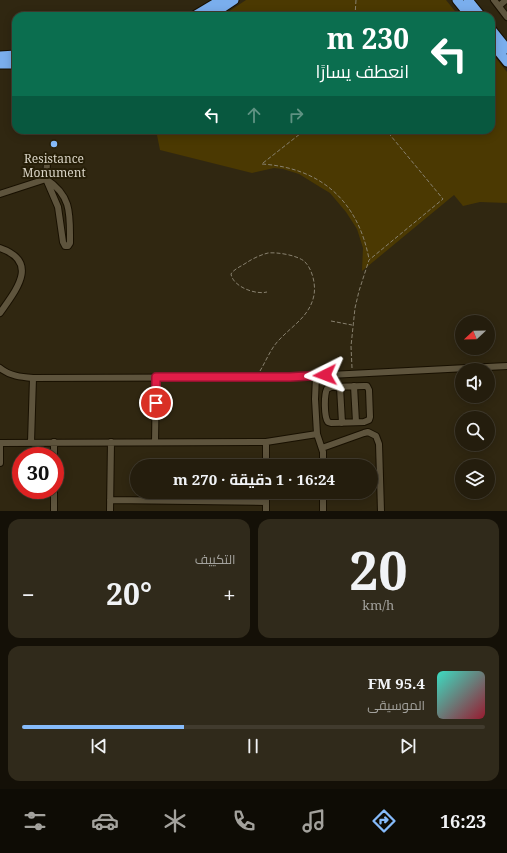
<!DOCTYPE html>
<html lang="ar">
<head>
<meta charset="utf-8">
<style>
	:root { --surface:#241d0d; --page:#302a1b; --text:#f1f3f6; --muted:#a3a29d; --line:#413b2e; --accent:#86bbfb }
	body { margin:0; font-family:"Noto Serif",Cairo,serif; background:var(--page); color:var(--text); direction:rtl; height:100vh; display:flex; flex-direction:column; font-size:15px; white-space:nowrap }
	* { box-sizing:border-box; margin:0 }
	p { font-size:13px; color:var(--muted) }
	.icon { flex:none; width:22px; height:22px; fill:none; stroke:currentColor; stroke-width:2; stroke-linecap:round; stroke-linejoin:round }
	.map { position:relative; height:511px; overflow:hidden; direction:ltr }
	.side { display:flex; flex-direction:column; gap:8px; padding:8px; background:#141007; flex:1 }
	.side>* { flex:none }
	.hud { position:absolute; left:12px; top:12px; width:483px; height:122px; border-radius:12px; box-shadow:0 2px 10px #0003,0 0 0 1px var(--line); direction:rtl; background:#0b6e4f; color:#fff; overflow:hidden }
	.needle { width:26px; rotate:248deg }
	.buttons { position:absolute; left:455px; top:315px; display:grid; gap:8px }
	.buttons a { display:grid; place-items:center; width:40px; height:40px; border-radius:50%; background:var(--surface); box-shadow:0 2px 10px #0003,0 0 0 1px var(--line); font-size:20px }
	.speed { position:absolute; left:12px; top:447px; display:flex; gap:8px; font-size:20px; font-weight:700; text-align:center }
	.speed>* { display:grid; place-content:center; width:52px; height:52px; border-radius:50%; background:var(--surface); box-shadow:0 2px 10px #0003,0 0 0 1px var(--line); line-height:1 }
	.speed .limit { border:6px solid #d22; background:#fff; color:#111 }
	.pin { position:absolute; display:grid; place-items:center; width:34px; height:34px; color:#fff; margin:-17px; border:2px solid #fff; border-radius:50%; box-shadow:0 1px 4px #0007 }
	.me { position:absolute; width:44px; margin:-22px; rotate:267deg; stroke-linejoin:round; filter:drop-shadow(0 0 3px #0008) }
	.turn { display:flex; align-items:center; gap:14px; height:84px; padding:0 20px; font-size:18px }
	.turn .icon { width:52px; height:52px; stroke-width:2.5 }
	.turn b { display:block; font-size:28px; line-height:34px }
	.lanes { display:flex; align-items:center; height:38px; padding:0 20px; background:#0003; justify-content:center; gap:20px; direction:ltr }
	.lanes .off { opacity:.35 }
	.big { font-size:30px; font-weight:700; line-height:1.1 }
	.side .tile { flex:1; display:flex; flex-direction:column; justify-content:center; gap:6px; min-width:0; padding:0 14px; border-radius:12px; background:var(--page) }
	.side .dial { align-items:center; gap:0 }
	.dial b { font-size:52px; line-height:1 }
	.song { display:flex; align-items:center; gap:12px }
	.cover { width:48px; height:48px; border-radius:6px; background:linear-gradient(135deg,hsl(170 70% 55%),hsl(350 70% 35%)) }
	.played { height:4px; border-radius:2px; background:linear-gradient(90deg,var(--accent) 35%,var(--line) 35%) }
	.keys { display:flex; justify-content:space-around; direction:ltr }
	.heat { display:flex; justify-content:space-between; align-items:center; font-size:22px; direction:ltr }
	.side .tiles { flex:1; display:grid; gap:8px; grid-template-columns:1fr 1fr }
	.tile:last-child { grid-column:span 2 }
	.trip { position:absolute; left:130px; top:459px; width:248px; height:40px; border-radius:20px; background:var(--surface); box-shadow:0 2px 10px #0003,0 0 0 1px var(--line); font-weight:700; line-height:40px; text-align:center; direction:rtl }
	.tabs { display:flex; height:64px; justify-content:space-around; align-items:center; background:#0e0c05; color:var(--muted) }
	.tabs .icon { width:28px; height:28px }
	.tabs .on { color:var(--accent) }
	.tabs b { font-size:18px; color:var(--text) }
	.map>svg:first-child { display:block }
	.green { fill:#4b3902 }
	.lines { fill:none; stroke-linecap:round; stroke-linejoin:round }
	.minor-casing { stroke:#181000; stroke-width:8 }
	.highway-casing { stroke:#181000; stroke-width:11 }
	.path { stroke:#88816f; stroke-width:1; stroke-dasharray:4 2; stroke-linecap:butt }
	.minor { stroke:#5e543d; stroke-width:6 }
	.highway { stroke:#7aaeed; stroke-width:9 }
	.route-casing { stroke:#92132f; stroke-width:10 }
	.route { stroke:#e11d48; stroke-width:7 }
	.poi-dot { fill:#86bbfb; stroke:#261e07; stroke-width:1.5 }
	.labels { text-anchor:middle; dominant-baseline:central; stroke-width:4; stroke-linejoin:round; paint-order:stroke }
	.poi-label { font-size:12px; fill:#dad5c7; stroke:#261e07 }
</style>
</head>
<body>
<div class="map">
<svg width="507" height="511" viewBox="0 0 507 511">
	<rect width="100%" height="100%" fill="#302711"/>
	<path class="green" d="M 246,0 L 446,0 L 459,16 L 222,16 Z
		M 491,52 L 507,72 L 507,203 L 480,202 L 463,206 L 454,195 L 362,271 L 363,248 L 357,229 L 346,212 L 330,193 L 320,187 L 299,174 L 283,169 L 274,168 L 252,173 L 160,150 L 156,130 L 491,130 Z"/>
	<g class="lines">
		<g class="minor-casing">
			<path id="minor" d="M 494,0 L 507,17
				M 499,6 L 506,0
				M 0,194 L 46,179 C 72,196 70,214 70,243 L 68,246 L 65,246 L 63,242 L 58,207 L 46,179 L 47,163
				M 0,248 C 40,262 16,290 0,313
				M 0,368 C 10,376 21,377 33,378 L 290,377 L 507,366
				M 316,376 L 315,399 L 317,434 L 323,452 L 323,466
				M 354,386 L 356,422
				M 364,386 L 367,386 L 369,390 L 370,417 L 369,420 L 364,422 L 331,423 L 328,422 C 324,417 324,395 327,389 L 331,387 Z
				M 340,387 L 342,423
				M 31,442 L 33,378
				M 155,442 L 156,377
				M 266,442 L 266,466
				M 0,443 L 266,442 L 317,434
				M 322,448 L 364,433 L 368,432 L 376,436 L 379,444 L 381,511
				M 54,456 L 54,442
				M 0,463 L 0,443
				M 266,492 L 266,511
				M 110,500 L 266,502
				M 54,511 L 54,490
				M 110,511 L 111,442
				M 323,511 L 323,492"/>
		</g>
		<g class="highway-casing">
			<path id="highway" d="M 457,0 L 470,16
				M 468,0 L 481,16
				M 194,16 L 221,0
				M 210,16 L 234,0
				M 491,29 L 507,49
				M 491,42 L 507,62
				M 0,56 L 16,55
				M 0,64 L 16,64"/>
		</g>
		<path class="path" d="M 355,16 L 356,0
			M 263,163 L 305,130
			M 262,164 C 321,168 358,201 369,259
			M 331,321 L 352,325
			M 352,368 L 351,346 L 355,308 L 359,291 L 369,260 L 443,199 L 386,130
			M 260,371 C 266,361 271,348 279,340 C 293,325 310,316 314,295 C 316,284 312,268 304,261 C 296,255 277,252 268,253 C 260,255 252,259 246,263 C 240,267 234,269 231,274 C 233,287 256,295 267,292"/>
		<use href="#minor" class="minor"/>
		<use href="#highway" class="highway"/>
	</g>
	<g class="lines">
		<g class="route-casing">
			<path id="route" d="M 156,403 L 156,377 L 290,377 L 325,375"/>
		</g>
		<use href="#route" class="route"/>
	</g>
	<circle class="poi-dot" cx="54" cy="144" r="4"/>
	<g class="labels">
		<g class="poi-label">
			<text x="54" y="158">Resistance<tspan x="54" dy="14">Monument</tspan></text>
		</g>
	</g>
</svg>
<div class="buttons">
<a><svg class="needle" viewBox="-14 -14 28 28"><path d="M0-13l5 13h-10z" fill="#e53935"/><path d="M0 13l5-13h-10z" fill="#a3a29d"/></svg></a>
<a><svg class="icon" aria-label="sound" viewBox="0 0 24 24"><path d="M4 9h4l5-4v14l-5-4H4zM17 9q2 3 0 6"/></svg></a>
<a><svg class="icon" aria-label="search" viewBox="0 0 24 24"><circle cx="10" cy="10" r="6"/><path d="M15 15l6 6"/></svg></a>
<a><svg class="icon" aria-label="layers" viewBox="0 0 24 24"><path d="M12 4l9 5-9 5-9-5zM3 14l9 5 9-5"/></svg></a>
</div>
<div class="speed"><div class="limit">30</div></div>
<div class="pin" style="left:156px;top:403px;background:#d93025"><svg class="icon" aria-label="arrive" viewBox="0 0 24 24"><path d="M6 21V4h12l-3 4 3 4H6"/></svg></div>
<svg class="me" style="left:325px;top:375px" viewBox="-20 -20 40 40"><path d="M0-17L14 15 0 8-14 15z" fill="#e11d48" stroke="#fff" stroke-width="4"/></svg>
<div class="trip">16:24 · 1 دقيقة · 270 m</div>
<div class="hud">
<div class="turn"><svg class="icon" aria-label="left" viewBox="0 0 24 24"><path d="M17 20v-9H6M10 6l-5 5 5 5"/></svg><div><b>230 m</b>انعطف يسارًا</div></div>
<div class="lanes"><svg class="icon" aria-label="left" viewBox="0 0 24 24"><path d="M17 20v-9H6M10 6l-5 5 5 5"/></svg><svg class="icon off" aria-label="ahead" viewBox="0 0 24 24"><path d="M12 20V5M6 11l6-6 6 6"/></svg><svg class="icon off" aria-label="right" viewBox="0 0 24 24"><path d="M7 20v-9h11M14 6l5 5-5 5"/></svg></div>
</div>
</div>
<section class="side">
<div class="tiles">
<div class="tile dial"><b>20</b><p>km/h</p></div>
<div class="tile"><p>التكييف</p>
<div class="heat"><a>−</a><b class="big">20°</b><a>+</a></div>
</div>
<div class="tile">
<div class="song"><i class="cover"></i><div><b>95.4 FM</b><p>الموسيقى</p></div></div>
<div class="played"></div>
<div class="keys"><svg class="icon" aria-label="previous" viewBox="0 0 24 24"><path d="M18 5L8 12l10 7zM5 5v14"/></svg><svg class="icon" aria-label="pause" viewBox="0 0 24 24"><path d="M8 5v14M16 5v14"/></svg><svg class="icon" aria-label="next" viewBox="0 0 24 24"><path d="M6 5l10 7-10 7zM19 5v14"/></svg></div>
</div>
</div>
</section>
<nav class="tabs">
<b>16:23</b>
<svg class="icon on" aria-label="directions" viewBox="0 0 24 24"><path d="M12 3l9 9-9 9-9-9zM9 14v-3h6M13 9l2 2-2 2"/></svg>
<svg class="icon" aria-label="music" viewBox="0 0 24 24"><path d="M9 18V5l10-2v13"/><circle cx="6" cy="18" r="3"/><circle cx="16" cy="16" r="3"/></svg>
<svg class="icon" aria-label="phone" viewBox="0 0 24 24"><path d="M5 4h4l2 5-3 2q2 4 5 5l2-3 5 2v4C11 20 4 13 5 4z"/></svg>
<svg class="icon" aria-label="climate" viewBox="0 0 24 24"><path d="M12 3v18M4 7l16 10M4 17L20 7"/></svg>
<svg class="icon" aria-label="car" viewBox="0 0 24 24"><path d="M5 17H2v-5l4-1 3-4h7l3 4 3 1v5h-3M9 17h6M6 11h13"/><circle cx="7" cy="17" r="2"/><circle cx="17" cy="17" r="2"/></svg>
<svg class="icon" aria-label="filters" viewBox="0 0 24 24"><path d="M4 7h16M4 17h16"/><circle cx="9" cy="7" r="2"/><circle cx="15" cy="17" r="2"/></svg>
</nav>
</body>
</html>
